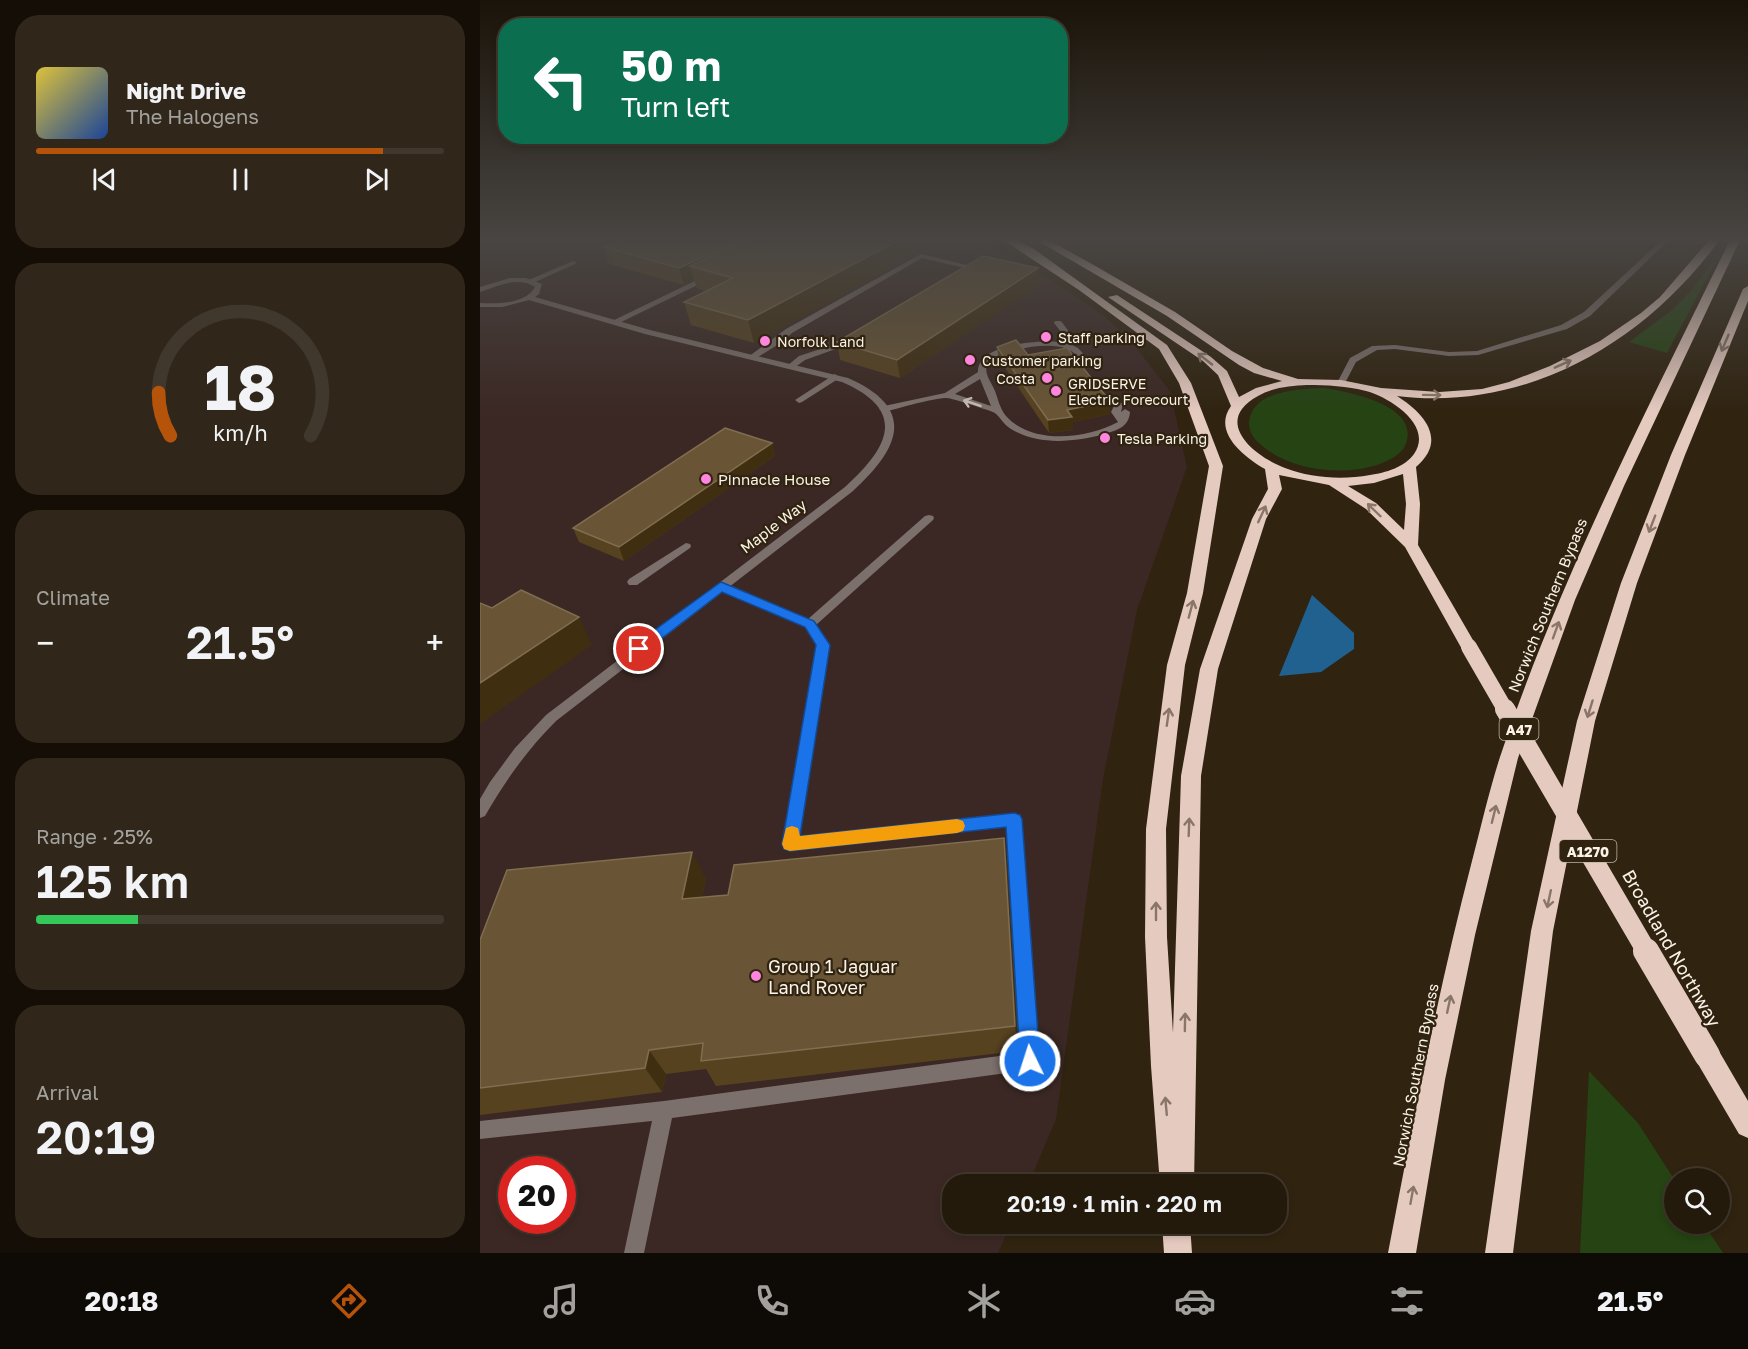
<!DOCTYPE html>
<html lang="en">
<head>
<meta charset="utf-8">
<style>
	:root { --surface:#241a0c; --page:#30271a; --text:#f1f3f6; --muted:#a3a19d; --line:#41382d; --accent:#b45309 }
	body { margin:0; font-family:"Golos Text",sans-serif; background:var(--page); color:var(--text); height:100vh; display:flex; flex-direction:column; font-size:22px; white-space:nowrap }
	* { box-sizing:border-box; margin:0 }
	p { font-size:20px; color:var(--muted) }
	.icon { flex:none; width:33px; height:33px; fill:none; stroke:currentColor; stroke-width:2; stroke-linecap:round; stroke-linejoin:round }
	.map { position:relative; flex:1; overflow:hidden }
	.side { display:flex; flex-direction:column; gap:15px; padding:15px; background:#140e07; width:480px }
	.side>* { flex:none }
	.banner { position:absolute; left:18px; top:18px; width:570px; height:126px; border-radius:24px; box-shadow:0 3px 9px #0003,0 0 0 2px var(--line); background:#0b6e4f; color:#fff; overflow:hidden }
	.tools { position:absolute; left:1184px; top:1168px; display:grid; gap:12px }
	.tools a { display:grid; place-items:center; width:66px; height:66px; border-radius:50%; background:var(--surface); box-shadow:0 3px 9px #0003,0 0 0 2px var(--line); font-size:30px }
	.speed { position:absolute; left:18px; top:1156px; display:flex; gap:12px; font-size:30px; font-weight:700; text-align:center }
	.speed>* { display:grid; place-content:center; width:78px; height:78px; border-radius:50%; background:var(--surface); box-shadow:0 3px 9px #0003,0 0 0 2px var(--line); line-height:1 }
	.speed .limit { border:9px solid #d22; background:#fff; color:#111 }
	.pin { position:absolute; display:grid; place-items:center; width:51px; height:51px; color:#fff; margin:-26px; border:3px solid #fff; border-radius:50%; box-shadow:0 2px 6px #0007 }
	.me { position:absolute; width:66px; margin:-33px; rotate:356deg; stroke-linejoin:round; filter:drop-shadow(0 0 4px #0008) }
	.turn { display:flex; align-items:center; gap:21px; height:126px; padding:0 24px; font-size:27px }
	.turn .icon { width:78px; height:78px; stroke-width:2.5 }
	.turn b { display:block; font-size:42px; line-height:51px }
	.big { font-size:45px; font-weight:600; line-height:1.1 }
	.side .widget { flex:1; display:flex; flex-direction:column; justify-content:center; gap:9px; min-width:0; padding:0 21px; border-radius:24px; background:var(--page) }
	.side .dial { align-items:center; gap:0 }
	.dial svg { height:156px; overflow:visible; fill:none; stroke:var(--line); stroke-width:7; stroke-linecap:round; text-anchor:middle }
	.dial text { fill:var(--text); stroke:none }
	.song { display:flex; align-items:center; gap:18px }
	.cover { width:72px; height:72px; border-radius:9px; background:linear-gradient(135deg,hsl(50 70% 55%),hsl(220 70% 35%)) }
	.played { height:6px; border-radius:3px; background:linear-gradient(90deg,var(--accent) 85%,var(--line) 85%) }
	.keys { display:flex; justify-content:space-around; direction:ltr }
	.heat { display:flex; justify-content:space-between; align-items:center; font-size:33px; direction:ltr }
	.charge { height:9px; border-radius:4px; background:linear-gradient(90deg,#34c759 25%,var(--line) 0) }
	.trip { position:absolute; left:462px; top:1174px; width:345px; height:60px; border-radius:24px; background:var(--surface); box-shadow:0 3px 9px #0003,0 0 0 2px var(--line); font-weight:600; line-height:60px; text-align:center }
	.tabs { display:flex; height:96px; justify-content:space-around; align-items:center; background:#0e0a05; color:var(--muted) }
	.tabs .icon { width:42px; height:42px }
	.tabs .current { color:var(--accent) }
	.tabs b { font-size:27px; color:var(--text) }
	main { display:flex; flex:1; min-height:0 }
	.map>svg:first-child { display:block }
	.industrial { fill:#3b2824; fill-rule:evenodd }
	.green { fill:#254313 }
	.water { fill:#206190 }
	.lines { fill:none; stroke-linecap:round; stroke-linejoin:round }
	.service { fill:#7c706c; fill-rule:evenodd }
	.minor { fill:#7c706c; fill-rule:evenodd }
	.trunk { fill:#e5cac0; fill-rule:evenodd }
	.trunk-bridge-far2 { stroke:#e5cac0; stroke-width:16 }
	.trunk-bridge-far1 { stroke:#e5cac0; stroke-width:20 }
	.trunk-bridge { stroke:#e5cac0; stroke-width:26 }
	.wall { fill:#574220 }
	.shaded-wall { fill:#402e11 }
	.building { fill:#695535; stroke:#806e51; stroke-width:1.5 }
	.oneway { stroke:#8a7668 }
	.oneway2 { stroke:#c8bfb6 }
	.route { fill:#1a73e8; stroke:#114b97; stroke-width:1.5 }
	.slow { fill:#f59e0b }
	.poi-dot { fill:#ff85df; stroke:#302310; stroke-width:2 }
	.labels { text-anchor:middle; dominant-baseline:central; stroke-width:4.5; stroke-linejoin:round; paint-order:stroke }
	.far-poi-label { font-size:14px; fill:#fbf3e7; stroke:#302310; text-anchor:start }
	.shield { fill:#302310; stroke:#beb5a6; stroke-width:1.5 }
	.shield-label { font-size:14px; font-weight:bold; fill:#fbf3e7 }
	.poi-label { font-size:15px; fill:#fbf3e7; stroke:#302310; text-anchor:start }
	.street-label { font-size:15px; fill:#fbf3e7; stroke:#302310 }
	.near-street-label { font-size:18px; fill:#fbf3e7; stroke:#302310 }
	.near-poi-label { font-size:18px; fill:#fbf3e7; stroke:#302310; text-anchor:start }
</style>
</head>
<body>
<main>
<section class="side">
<div class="widget">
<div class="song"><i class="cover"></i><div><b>Night Drive</b><p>The Halogens</p></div></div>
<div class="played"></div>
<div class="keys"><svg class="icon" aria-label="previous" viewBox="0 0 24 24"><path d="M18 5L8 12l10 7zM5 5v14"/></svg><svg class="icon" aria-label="pause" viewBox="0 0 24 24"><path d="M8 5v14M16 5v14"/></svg><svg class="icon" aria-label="next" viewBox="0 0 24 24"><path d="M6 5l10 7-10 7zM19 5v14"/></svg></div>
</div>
<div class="widget dial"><svg viewBox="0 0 100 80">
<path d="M14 69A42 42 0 1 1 86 69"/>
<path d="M14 69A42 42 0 0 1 8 47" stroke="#b45309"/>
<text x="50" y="56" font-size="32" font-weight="700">18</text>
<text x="50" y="72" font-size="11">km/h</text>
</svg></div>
<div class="widget"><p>Climate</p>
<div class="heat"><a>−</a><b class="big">21.5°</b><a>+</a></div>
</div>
<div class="widget"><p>Range · 25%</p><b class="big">125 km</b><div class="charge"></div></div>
<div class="widget"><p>Arrival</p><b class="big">20:19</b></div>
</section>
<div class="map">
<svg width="1268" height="1253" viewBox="0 0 1268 1253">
	<rect width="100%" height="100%" fill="#302310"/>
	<path class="industrial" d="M 0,238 L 494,238 L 535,258 L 622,314 L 650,340 L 690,391 L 707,467 L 657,610 L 623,779 L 576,1119 L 548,1185 L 472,1185 L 472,1224 L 531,1224 L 518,1253 L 0,1253 ZM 32,1170 L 82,1170 L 82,1221 L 32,1221 Z"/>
	<path class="green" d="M 1232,263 L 1235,263 L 1187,353 L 1149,342 L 1192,310 L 1211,291 Z
		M 844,388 C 870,392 943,406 925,446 C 921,455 909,460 900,464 C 863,477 808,471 779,443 C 773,438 769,431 769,423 C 771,390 820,389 844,388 Z
		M 1109,1071 L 1158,1123 L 1194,1179 L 1194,1224 L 1224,1224 L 1243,1253 L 1100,1253 Z"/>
	<path class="water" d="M 832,595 L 874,633 L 874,649 L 841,672 L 799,676 Z"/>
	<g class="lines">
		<path class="service" d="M 1184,238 L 1191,238 L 1110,316 L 1087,329 L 998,355 L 969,356 L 915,349 L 897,350 L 876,362 L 864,385 L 857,383 L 870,358 L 892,346 L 915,345 L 969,352 L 997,351 L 1081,325 L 1104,312 Z
			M 441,254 L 499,268 L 489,274 L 485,272 L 489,269 L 442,258 L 312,333 L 302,342 L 275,359 L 268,357 L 306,329 Z
			M 93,261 L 97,263 L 95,264 L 53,283 L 46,281 Z
			M 225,276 L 232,278 L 137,324 L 130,322 Z
			M 575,321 L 581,321 L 590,333 L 590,344 L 598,348 L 607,358 L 600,360 C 597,356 594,352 589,350 C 571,340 522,349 507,364 C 504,375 511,381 515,391 C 518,399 520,409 526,416 C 552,445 607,439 638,422 L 631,412 L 636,402 L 639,401 L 643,404 L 641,412 L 645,409 L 650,412 C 649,427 637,430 625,434 C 594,442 559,446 531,429 C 524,425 521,418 515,413 C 512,411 471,398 467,398 C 452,398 420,408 404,412 L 399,409 L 404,406 L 465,393 L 498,372 C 497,343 561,340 582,342 L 582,333 L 574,323 ZM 500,379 L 511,406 L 475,394 Z
			M 368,340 L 375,342 L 325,360 L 314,368 L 307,366 L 319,356 Z
			M 355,374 L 359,377 L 358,379 L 322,402 L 319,403 L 315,400 Z
			M 449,515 L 453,516 L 454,518 L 453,520 L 336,625 L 349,645 L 319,837 L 534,814 L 539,816 L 541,820 L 559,1061 L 556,1067 L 550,1070 L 192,1118 L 164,1253 L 144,1253 L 172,1121 L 0,1139 L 0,1121 L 184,1101 L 541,1053 L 527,827 L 310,850 L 305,848 L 303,844 L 337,645 L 325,627 L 237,589 L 235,586 L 241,582 L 245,583 L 328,619 L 445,516 Z
			M 206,543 L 210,544 L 211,546 L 210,548 L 157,585 L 149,585 L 147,582 L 149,579 Z"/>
		<path class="minor" d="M 30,278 L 46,278 L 62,284 L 59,294 L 55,297 L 170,330 L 368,378 C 439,409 418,450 373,491 L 76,721 C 47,750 25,781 5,816 L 0,818 L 0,799 L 10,782 L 35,748 L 66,715 L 365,487 C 408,448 429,411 362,382 L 165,334 L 49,300 L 22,307 L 0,307 L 0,303 C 17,304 46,304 55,287 C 37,276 18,286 0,292 L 0,287 Z"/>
		<path class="trunk" d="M 520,238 L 532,238 L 554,249 L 687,345 L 711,383 L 743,466 L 723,593 L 705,665 L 686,829 L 687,937 L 693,1033 L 701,776 L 720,669 L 772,519 L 788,489 L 785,469 C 764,457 732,432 751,406 L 738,375 L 723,361 L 628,297 L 637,295 L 731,357 L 747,371 L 759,397 L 776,388 L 802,381 L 774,373 L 759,365 L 687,316 L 553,238 L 565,238 L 612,264 L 695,312 L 752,351 L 783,368 L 818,379 L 861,380 L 901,388 L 959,392 L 1002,389 L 1029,382 L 1070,366 L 1120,341 L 1161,313 L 1180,297 L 1231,238 L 1241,238 C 1166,342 1047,412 917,396 C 944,413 968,440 936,467 L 940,504 L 938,545 L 997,647 L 995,651 L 983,651 L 925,547 L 886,509 L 849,485 L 799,475 L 802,489 L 786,519 L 738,669 L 721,776 L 714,1185 L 680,1185 L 671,1066 L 665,937 L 666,829 L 687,665 L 707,593 L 729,466 L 699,383 L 679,349 L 599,290 ZM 827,385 C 847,385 867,386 886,391 C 909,397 954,425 934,454 C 925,467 905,473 890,475 C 862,480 831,478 805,468 C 773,456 732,421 778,396 C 793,387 811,386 827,385 ZM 923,474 L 926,504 L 924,530 L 896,503 L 868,486 L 894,483 Z
			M 1251,238 L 1261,238 L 1144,486 L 1095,600 L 1038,758 L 995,935 L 965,1080 L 936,1253 L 908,1253 C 933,1122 958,991 992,861 C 1001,827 1009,791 1020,757 C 1080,577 1168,408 1251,238 Z
			M 1268,286 L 1268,301 L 1205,455 L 1157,583 L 1115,721 L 1073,931 L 1033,1253 L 1005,1253 L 1051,931 L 1097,721 L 1141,583 L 1191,455 L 1263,289 Z
			M 1227,1043 L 1236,1046 L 1268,1101 L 1268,1138 L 1259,1134 L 1218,1064 L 1215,1055 L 1218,1046 Z
			M 682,1224 L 710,1224 L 712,1253 L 684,1253 Z"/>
		<path class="trunk-bridge-far2" d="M 989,647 L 1026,711"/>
		<path class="trunk-bridge-far1" d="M 1025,709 L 1167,952"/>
		<path class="trunk-bridge" d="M 1166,951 L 1227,1055"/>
	</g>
	<path class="wall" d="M 463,239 L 274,343 L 211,325 L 204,302 L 226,291 L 217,288 L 214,280 L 204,285 L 129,264 L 123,247 Z
		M 558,268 L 559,285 L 420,378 L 360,360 L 357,342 Z
		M 517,347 L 548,355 L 630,401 L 630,414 L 593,422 L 593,430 L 569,433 L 519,359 Z
		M 292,443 L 295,456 L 144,561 L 99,542 L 93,528 Z
		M 524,838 L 527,866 L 539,1051 L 236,1086 L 226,1069 L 186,1074 L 182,1092 L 0,1115 L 0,940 L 226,879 L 222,897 L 248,895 Z"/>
	<path class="shaded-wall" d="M 266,238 L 305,238 L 210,266 L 214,280 L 204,285 L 199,268 Z
		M 423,238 L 463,239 L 274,343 L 268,320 Z
		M 558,268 L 559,285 L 420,378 L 417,360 Z
		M 630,401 L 630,414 L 593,422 L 593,430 L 569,433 L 568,420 L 587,410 Z
		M 292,443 L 295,456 L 144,561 L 139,547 Z
		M 99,617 L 112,645 L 0,724 L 0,683 Z
		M 524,838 L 527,866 L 539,1051 L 535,1026 Z
		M 212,852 L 226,879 L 216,925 L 202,899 Z
		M 169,1050 L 186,1074 L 182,1092 L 165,1068 Z"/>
	<path class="building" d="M 147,238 L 266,238 L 199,268 L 123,247 Z
		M 270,238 L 423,238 L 268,320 L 204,302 L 253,278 L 210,266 Z
		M 503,256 L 558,268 L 417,360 L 357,342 Z
		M 536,340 L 548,355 L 587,348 L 630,401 L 587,410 L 592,417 L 568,420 L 517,347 Z
		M 245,428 L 292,443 L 139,547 L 93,528 Z
		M 41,590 L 99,617 L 0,683 L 0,603 L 12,608 Z
		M 524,838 L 535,1026 L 221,1061 L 223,1043 L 169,1050 L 165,1068 L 0,1088 L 0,940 L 27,870 L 212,852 L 202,899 L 248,895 L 254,865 Z"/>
	<defs><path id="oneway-shaft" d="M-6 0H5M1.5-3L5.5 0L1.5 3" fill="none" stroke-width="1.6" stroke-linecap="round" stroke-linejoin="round" transform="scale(1.5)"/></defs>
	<g class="oneway">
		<use href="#oneway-shaft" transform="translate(1245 343) rotate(113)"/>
		<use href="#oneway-shaft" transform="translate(725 359) rotate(-142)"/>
		<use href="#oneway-shaft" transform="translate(1083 364) rotate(-24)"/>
		<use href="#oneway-shaft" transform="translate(952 395) rotate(1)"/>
		<use href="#oneway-shaft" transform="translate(894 510) rotate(-136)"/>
		<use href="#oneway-shaft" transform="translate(782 514) rotate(-65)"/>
		<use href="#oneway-shaft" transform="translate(1172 524) rotate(111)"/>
		<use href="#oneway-shaft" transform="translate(711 609) rotate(-75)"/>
		<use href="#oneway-shaft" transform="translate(1076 630) rotate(-70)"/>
		<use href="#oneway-shaft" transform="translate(1110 709) rotate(107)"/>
		<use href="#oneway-shaft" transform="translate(688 717) rotate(-82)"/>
		<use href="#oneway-shaft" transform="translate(1014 814) rotate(-76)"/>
		<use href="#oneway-shaft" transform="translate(709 827) rotate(-88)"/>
		<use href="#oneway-shaft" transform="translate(1069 899) rotate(102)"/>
		<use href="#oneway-shaft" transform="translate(676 911) rotate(-90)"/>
		<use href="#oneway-shaft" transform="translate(969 1004) rotate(-78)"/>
		<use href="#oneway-shaft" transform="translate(705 1022) rotate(-89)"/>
		<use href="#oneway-shaft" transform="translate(686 1106) rotate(-95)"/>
		<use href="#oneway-shaft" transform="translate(932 1195) rotate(-80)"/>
	</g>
	<use class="oneway2" href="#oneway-shaft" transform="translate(492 403) rotate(-162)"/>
	<linearGradient id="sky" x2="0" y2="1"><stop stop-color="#1a1309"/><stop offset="0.58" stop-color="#484542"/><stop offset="1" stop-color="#484542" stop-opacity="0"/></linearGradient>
	<rect width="1268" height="413" fill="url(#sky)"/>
	<path class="route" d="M 241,582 L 334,621 L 350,645 L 320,836 L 534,813 L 540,815 L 542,819 L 560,1061 L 557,1068 L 550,1071 L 543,1068 L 540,1061 L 526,827 L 310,851 L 304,849 L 302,844 L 336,645 L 325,627 L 242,592 L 164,652 L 154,652 L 152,649 L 154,645 Z"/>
	<path class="slow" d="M 477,819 L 483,821 L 485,826 L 483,831 L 477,833 L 310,851 L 304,849 L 302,844 L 306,828 L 312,826 L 318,828 L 320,836 Z"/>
	<g class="poi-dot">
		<circle cx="566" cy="337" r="6"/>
		<circle cx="285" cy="341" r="6"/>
		<circle cx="490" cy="360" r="6"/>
		<circle cx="567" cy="378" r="6"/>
		<circle cx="576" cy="391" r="6"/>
		<circle cx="625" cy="438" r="6"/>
		<circle cx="226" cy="479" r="6"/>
		<circle cx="276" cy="976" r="6"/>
	</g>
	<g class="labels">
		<g class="far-poi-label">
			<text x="578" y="337">Staff parking</text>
			<text x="297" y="341">Norfolk Land</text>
			<text x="502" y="360">Customer parking</text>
			<text x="555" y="378" text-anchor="end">Costa</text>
			<text x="588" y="383">GRIDSERVE<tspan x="588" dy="16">Electric Forecourt</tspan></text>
			<text x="637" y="438">Tesla Parking</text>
		</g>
		<g class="shield">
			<rect x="1019.5" y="718" width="39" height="22" rx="4.5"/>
			<rect x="1079.5" y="840" width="57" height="22" rx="4.5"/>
		</g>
		<g class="shield-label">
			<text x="1039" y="729">A47</text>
			<text x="1108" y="851">A1270</text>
		</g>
		<g class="poi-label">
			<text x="238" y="479">Pinnacle House</text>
		</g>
		<g class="street-label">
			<text transform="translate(293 526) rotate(-37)">Maple Way</text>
			<text transform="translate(1067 605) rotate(-68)">Norwich Southern Bypass</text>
			<text transform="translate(935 1075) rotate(-79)">Norwich Southern Bypass</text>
		</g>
		<g class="near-street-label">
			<text transform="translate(1192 948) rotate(60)">Broadland Northway</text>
		</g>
		<g class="near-poi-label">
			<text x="288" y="966">Group 1 Jaguar<tspan x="288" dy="21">Land Rover</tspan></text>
		</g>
	</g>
</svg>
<div class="tools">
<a><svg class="icon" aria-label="search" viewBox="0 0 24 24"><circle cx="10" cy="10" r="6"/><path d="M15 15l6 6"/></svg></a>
</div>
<div class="speed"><div class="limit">20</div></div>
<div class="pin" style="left:159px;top:649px;background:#d93025"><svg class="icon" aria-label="arrive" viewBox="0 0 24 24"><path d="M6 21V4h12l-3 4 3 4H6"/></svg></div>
<svg class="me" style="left:550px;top:1061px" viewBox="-20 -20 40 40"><circle r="17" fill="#1a73e8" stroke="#fff" stroke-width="3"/><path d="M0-11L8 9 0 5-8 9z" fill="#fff"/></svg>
<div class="trip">20:19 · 1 min · 220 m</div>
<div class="banner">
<div class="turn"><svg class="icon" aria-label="left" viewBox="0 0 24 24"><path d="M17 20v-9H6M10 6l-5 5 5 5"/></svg><div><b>50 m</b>Turn left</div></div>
</div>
</div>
</main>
<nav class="tabs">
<b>20:18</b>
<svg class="icon current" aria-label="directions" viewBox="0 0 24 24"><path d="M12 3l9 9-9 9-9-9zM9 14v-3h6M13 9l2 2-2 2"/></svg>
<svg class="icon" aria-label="music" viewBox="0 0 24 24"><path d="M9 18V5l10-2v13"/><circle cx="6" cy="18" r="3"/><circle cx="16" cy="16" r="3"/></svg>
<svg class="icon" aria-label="phone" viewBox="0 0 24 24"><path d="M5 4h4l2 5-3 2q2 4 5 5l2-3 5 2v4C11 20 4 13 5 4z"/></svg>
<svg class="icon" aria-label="climate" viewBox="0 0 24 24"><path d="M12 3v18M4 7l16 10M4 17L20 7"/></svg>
<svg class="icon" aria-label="car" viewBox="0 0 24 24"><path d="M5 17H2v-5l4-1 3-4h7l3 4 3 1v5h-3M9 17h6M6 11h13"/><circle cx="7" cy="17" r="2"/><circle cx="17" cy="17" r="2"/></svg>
<svg class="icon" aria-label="filters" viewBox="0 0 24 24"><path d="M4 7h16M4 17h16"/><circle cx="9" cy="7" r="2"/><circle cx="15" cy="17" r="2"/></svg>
<b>21.5°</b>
</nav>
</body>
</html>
